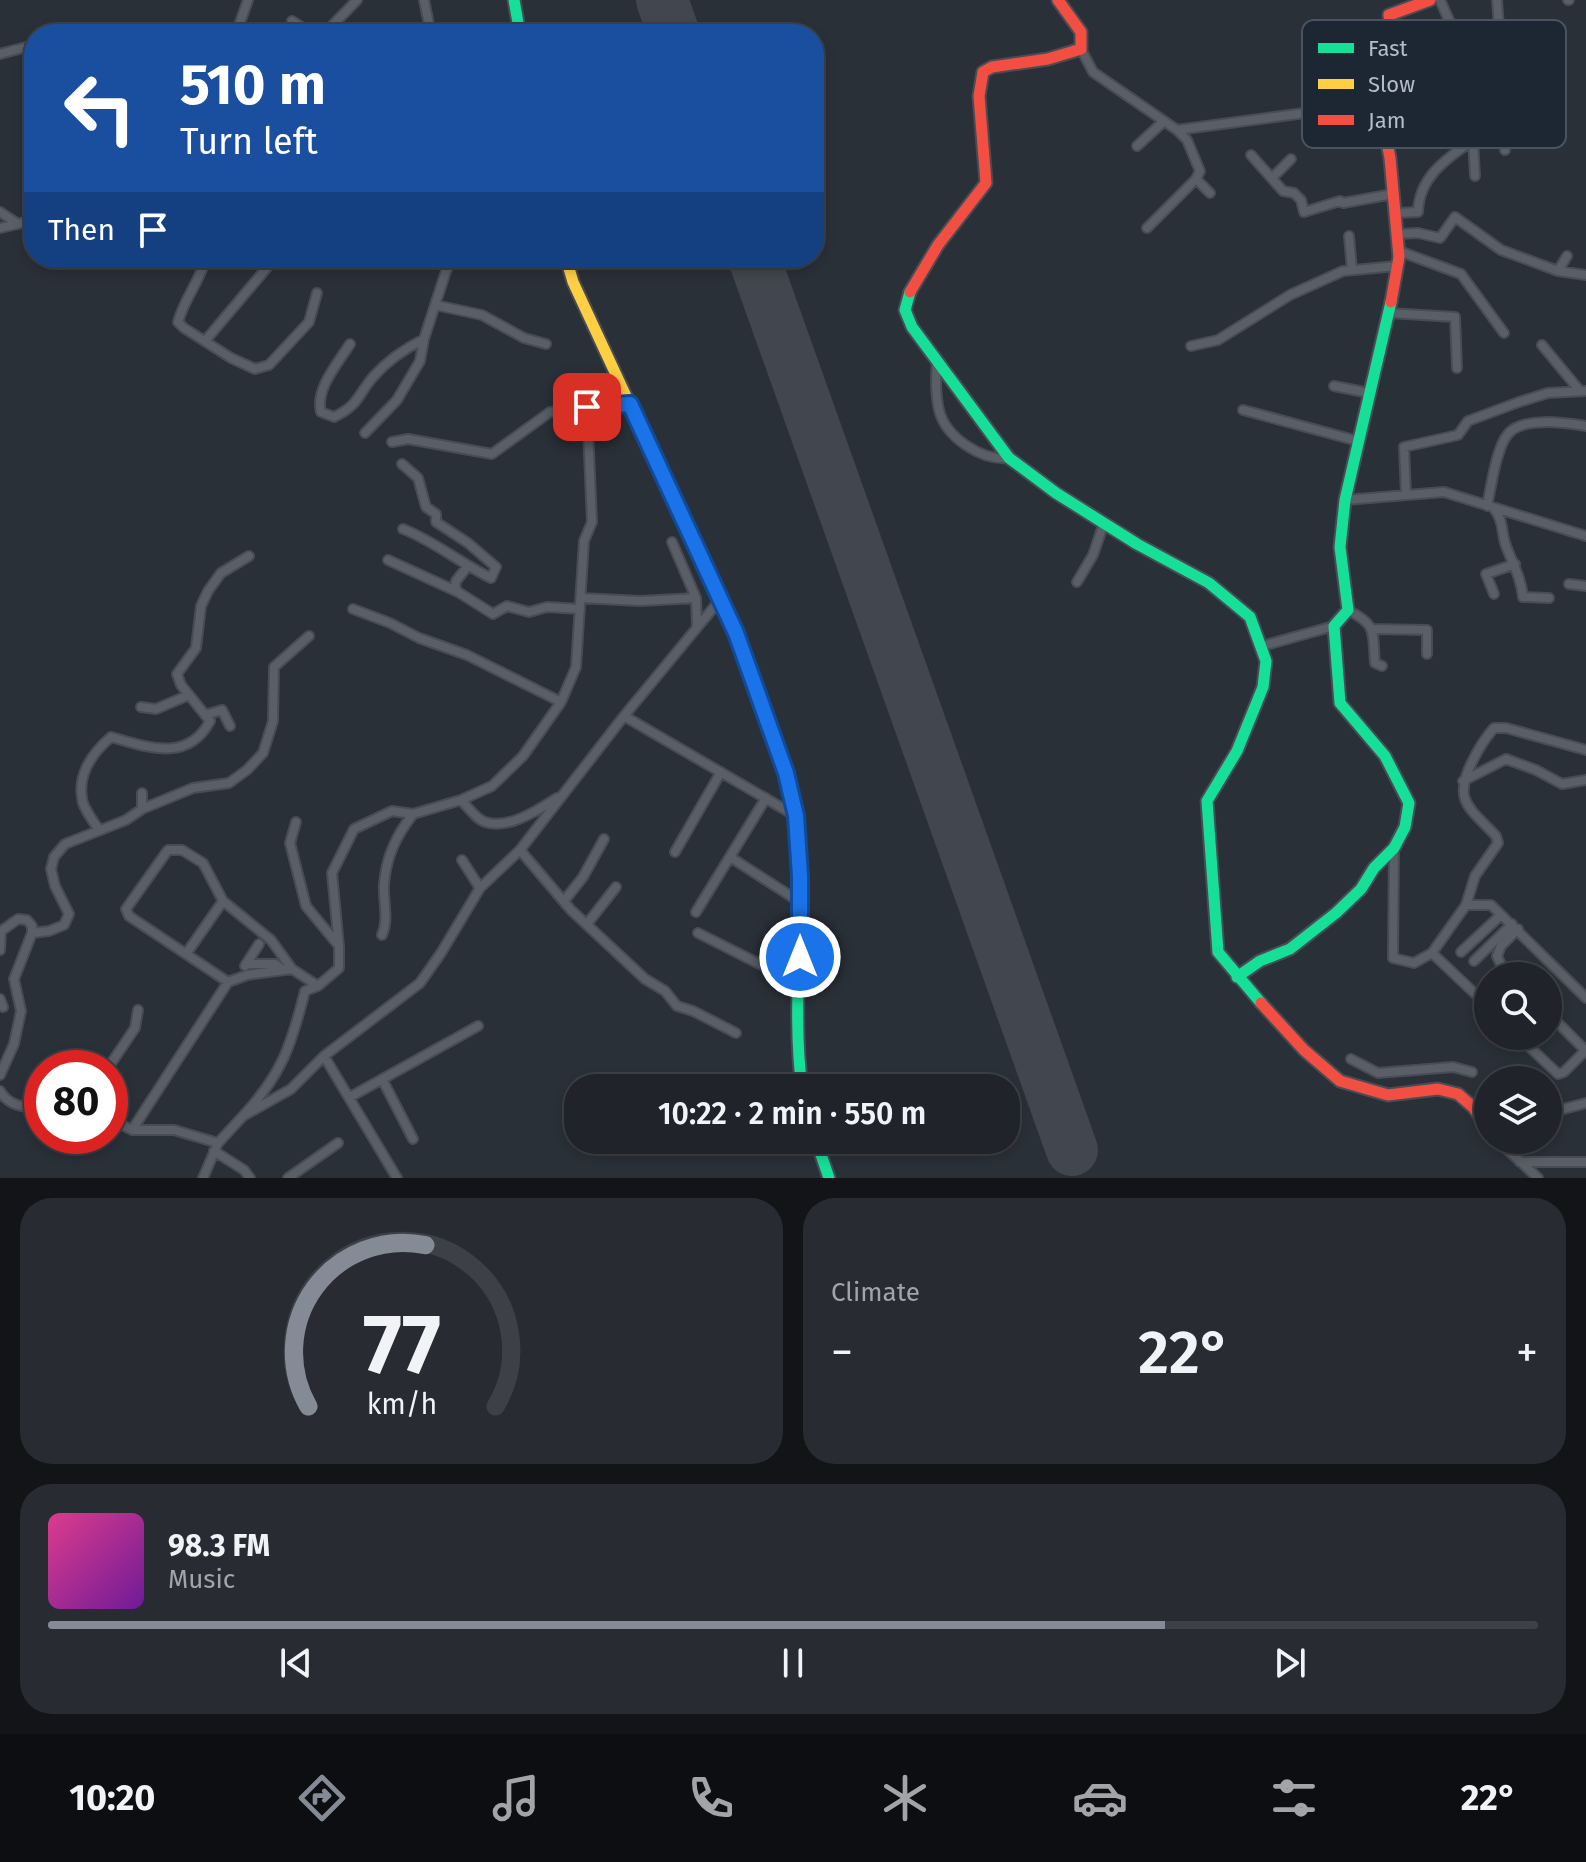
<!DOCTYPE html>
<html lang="en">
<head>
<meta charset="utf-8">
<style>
	:root { --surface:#20242a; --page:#282c32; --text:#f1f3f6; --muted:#a2a4a8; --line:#3d4147; --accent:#848b96 }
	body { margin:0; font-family:"Fira Sans",sans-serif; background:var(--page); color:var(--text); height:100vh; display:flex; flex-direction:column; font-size:30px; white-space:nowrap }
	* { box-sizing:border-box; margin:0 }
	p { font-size:26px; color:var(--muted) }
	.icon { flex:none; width:44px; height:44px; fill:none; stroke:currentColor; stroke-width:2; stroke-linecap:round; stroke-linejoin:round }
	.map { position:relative; height:1178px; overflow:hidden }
	.sheet { display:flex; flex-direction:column; gap:20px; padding:20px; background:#121417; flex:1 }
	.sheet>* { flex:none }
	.guide { position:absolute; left:24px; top:24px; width:800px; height:244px; border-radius:32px; box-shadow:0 4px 12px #0003,0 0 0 2px var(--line); background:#1a4fa0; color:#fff; overflow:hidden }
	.buttons { position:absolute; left:1474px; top:962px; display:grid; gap:16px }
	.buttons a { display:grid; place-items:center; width:88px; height:88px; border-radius:50%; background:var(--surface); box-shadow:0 4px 12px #0003,0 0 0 2px var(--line); font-size:40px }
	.speed { position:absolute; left:24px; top:1050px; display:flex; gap:16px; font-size:40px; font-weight:700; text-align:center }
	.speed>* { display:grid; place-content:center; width:104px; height:104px; border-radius:50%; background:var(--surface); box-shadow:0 4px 12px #0003,0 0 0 2px var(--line); line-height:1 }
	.speed .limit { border:12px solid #d22; background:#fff; color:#111 }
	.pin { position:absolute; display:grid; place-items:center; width:68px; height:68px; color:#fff; margin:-34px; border-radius:16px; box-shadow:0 4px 12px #0006 }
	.me { position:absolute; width:88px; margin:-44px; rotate:0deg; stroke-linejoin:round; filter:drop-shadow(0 0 6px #0008) }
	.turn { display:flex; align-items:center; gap:28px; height:168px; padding:0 24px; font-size:36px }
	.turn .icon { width:104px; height:104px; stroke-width:2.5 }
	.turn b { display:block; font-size:56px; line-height:68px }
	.then { display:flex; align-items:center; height:76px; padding:0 24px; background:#0003; gap:16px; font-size:30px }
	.big { font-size:60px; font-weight:600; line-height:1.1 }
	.sheet .tile { flex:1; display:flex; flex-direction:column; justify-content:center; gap:12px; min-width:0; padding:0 28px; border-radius:32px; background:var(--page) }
	.sheet .dial { align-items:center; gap:0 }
	.dial svg { height:208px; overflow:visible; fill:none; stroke:var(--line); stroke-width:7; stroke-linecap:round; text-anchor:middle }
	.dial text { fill:var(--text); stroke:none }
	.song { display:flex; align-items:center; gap:24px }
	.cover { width:96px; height:96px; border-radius:12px; background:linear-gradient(135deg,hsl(330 70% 55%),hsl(280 70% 35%)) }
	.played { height:8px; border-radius:4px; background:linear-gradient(90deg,var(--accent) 75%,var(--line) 75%) }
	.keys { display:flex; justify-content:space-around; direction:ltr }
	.heat { display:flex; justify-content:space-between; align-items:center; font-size:44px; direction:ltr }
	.sheet .tiles { flex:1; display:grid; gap:20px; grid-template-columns:1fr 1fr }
	.tile:last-child { grid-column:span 2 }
	.trip { position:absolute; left:564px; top:1074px; width:456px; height:80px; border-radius:32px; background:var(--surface); box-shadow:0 4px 12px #0003,0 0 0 2px var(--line); font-weight:600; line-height:80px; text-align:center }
	.tab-bar { display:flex; height:128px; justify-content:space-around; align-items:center; background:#0d0e11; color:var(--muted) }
	.tab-bar .icon { width:56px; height:56px }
	.tab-bar .selected { color:var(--accent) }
	.tab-bar b { font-size:36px; color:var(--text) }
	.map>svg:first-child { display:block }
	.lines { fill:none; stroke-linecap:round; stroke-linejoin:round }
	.runway { stroke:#42464e; stroke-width:52 }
	.street-casing { stroke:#484c55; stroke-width:12 }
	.fast-casing { stroke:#484c55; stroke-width:15 }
	.slow-casing { stroke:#484c55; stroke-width:15 }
	.jam-casing { stroke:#484c55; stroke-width:15 }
	.street { stroke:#5a5e66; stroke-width:8 }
	.fast { stroke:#16e098; stroke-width:11 }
	.slow { stroke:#ffcf43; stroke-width:11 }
	.jam { stroke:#f24e42; stroke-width:11 }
	.route-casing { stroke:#114b97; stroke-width:20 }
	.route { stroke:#1a73e8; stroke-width:14 }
	.key { fill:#1d2633; stroke:#4a5360; stroke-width:2 }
	.key-label { font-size:22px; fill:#b4bcc9 }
</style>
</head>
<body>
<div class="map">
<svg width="1586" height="1178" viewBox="0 0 1586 1178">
	<rect width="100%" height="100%" fill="#2a3038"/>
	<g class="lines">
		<path class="runway" d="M 662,0 L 674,34
			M 754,258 L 1072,1150"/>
		<g class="street-casing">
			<path id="street" d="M 424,0 L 431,34
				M 1497,0 L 1500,41
				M 1568,0 L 1569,0
				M 292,21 L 313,34
				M 236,34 L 248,0
				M 324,34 L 357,0
				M 1081,49 L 1093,72 L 1177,130 L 1305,113 L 1332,101 L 1378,96
				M 0,54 L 34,45
				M 1502,83 L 1505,150
				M 1437,87 L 1502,83 L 1500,41 L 1469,42 L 1457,38 L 1440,0
				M 1504,125 L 1553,115
				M 1137,146 L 1163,122
				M 1251,155 L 1283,191 L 1294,193 L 1301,200 L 1304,212 L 1340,201 L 1343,203 L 1393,194
				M 1272,178 L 1291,159
				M 1196,179 L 1210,193
				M 0,212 L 18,224
				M 1395,213 L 1418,212 C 1419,177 1446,159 1473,140 L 1475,176
				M 0,228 L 34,220
				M 1147,228 L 1196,179 L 1200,171 L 1187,140 L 1177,130
				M 1397,234 L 1418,233 L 1440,238 L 1455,217 L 1501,250 L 1558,271 L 1586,275
				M 1349,236 L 1352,270
				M 1399,251 L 1461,274 L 1504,333
				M 206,258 C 200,281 184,299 178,322 L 184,328 L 231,358 L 255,369 L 269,365 L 309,322 L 317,293
				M 1558,271 L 1567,256
				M 435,305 L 482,315 L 524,338 L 546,344
				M 1389,313 L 1455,317 L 1457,368
				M 205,341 L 270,264
				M 350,344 C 338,363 315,389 321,412 L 334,417 C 359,405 357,396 373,377 C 388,360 404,349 424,339
				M 1542,345 L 1580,391
				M 1191,346 L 1218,340 L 1290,295 L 1343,271 L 1397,266
				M 937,359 C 936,376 935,393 939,410 C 946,438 982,461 1009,458
				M 1334,386 L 1369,393
				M 1243,410 L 1358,441
				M 365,433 L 397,400 L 420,361 L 424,339 L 446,271 L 453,258
				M 392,442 L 408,439 L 492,454 L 550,412 L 630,404
				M 402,464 L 418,478 L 426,507 L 436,514 L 436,522 L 468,543 L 496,567 L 491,578 C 460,563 434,541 403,529
				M 1406,495 L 1404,447 L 1458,435 L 1468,421 L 1519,402 L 1548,393 L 1586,391
				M 1345,500 L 1444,492 L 1586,536
				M 1487,506 C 1491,488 1496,448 1508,434 C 1523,416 1566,423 1586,426
				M 1494,509 C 1504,521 1501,532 1506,546 C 1513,564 1521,578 1523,597 L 1549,598
				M 672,542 L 696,598 L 697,627
				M 388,560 L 458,592 L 493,614 L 507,606 L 529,612 L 547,607 L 580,609
				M 1077,582 L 1093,555 L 1104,523
				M 1569,584 L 1586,586
				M 458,592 L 455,587 L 456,581 L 467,567
				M 1494,594 L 1486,574 L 1515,564
				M 581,598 L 640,601 L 696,598
				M 353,609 L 390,623 L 419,638 L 467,655 L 561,702
				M 1348,610 C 1378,626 1372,631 1375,663 L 1382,666
				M 1372,629 L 1427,630 L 1427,654
				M 1262,646 L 1334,626
				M 141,707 L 156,709 L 189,695
				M 205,715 L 222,710 L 230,726
				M 624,716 L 796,816
				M 1463,781 L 1506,759 L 1536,770 L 1562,784 L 1586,780
				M 461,800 C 468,807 476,819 485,822 C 508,830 538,810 557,798
				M 142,809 L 142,793
				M 296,822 L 290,843 L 306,906 L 339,946
				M 99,830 C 94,822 86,812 83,803 C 76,776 92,753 111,737 C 147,747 188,763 210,721 L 181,685 L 177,674 L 196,648 L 201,606 L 208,591 L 221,573 L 249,556
				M 1394,848 L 1393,958 L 1414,963 L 1432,953 L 1466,905 L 1475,876 L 1498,843 L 1496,836 C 1469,807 1452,801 1473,760 C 1479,748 1485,738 1494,728 L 1506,728 L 1586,750
				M 520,850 L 571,910 L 645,979 L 665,991 L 677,1006 L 693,1011 L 736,1033
				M 675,852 L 721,772
				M 730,857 L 800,902
				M 462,860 L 480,888
				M 564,901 L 583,877 L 604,839
				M 1466,905 L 1491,905 L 1586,998
				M 696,912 L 766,798
				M 587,924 L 616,887
				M 0,932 L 18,919 L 27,920 L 32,926 L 32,933
				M 698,933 L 799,984
				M 382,935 C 389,919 383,902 384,885 C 386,857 396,836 413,814
				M 0,950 L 1,931
				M 1461,952 L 1501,915
				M 1432,953 L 1488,1006
				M 186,954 L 223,901
				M 1474,961 L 1512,924
				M 246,964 L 275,964 L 283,970
				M 245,966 L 259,944
				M 1512,976 L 1501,965 L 1497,956 L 1501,946 L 1518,929
				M 228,982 L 129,916 L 126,909 L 168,850 L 182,850 L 203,863 L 223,901 L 271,940 L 292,969
				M 0,999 L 3,1007
				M 1548,1013 L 1586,1051
				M 1518,1036 L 1558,1074 L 1564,1072 L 1586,1050
				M 324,1056 L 397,1178
				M 1351,1059 L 1378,1073 L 1453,1067 L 1472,1072
				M 108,1068 L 135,1028 L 138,1010
				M 0,1075 L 14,1044 L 21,1011 L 14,979 L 32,933 L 49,931 L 64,925 L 69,914 L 55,886 L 51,869 L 54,857 L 65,844 L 126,820 L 142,809 L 193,788 L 229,783 L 247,770 L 263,753 L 273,721 L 274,667 L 309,636
				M 382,1079 L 413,1139
				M 0,1091 C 9,1107 25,1107 42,1108
				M 350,1097 L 478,1026
				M 1548,1113 L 1586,1103
				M 243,1116 C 282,1074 291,1046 305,991 L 318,986 L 339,968 L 339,947 L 332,873 L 354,829 L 392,811 L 413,814 L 461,800 L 492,786 L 523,756 L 561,702 L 576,667 L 584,541 L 592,522 L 587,407
				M 110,1119 L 132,1130 L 174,1130 L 218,1143
				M 132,1130 L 228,982 L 247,975 L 292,969 L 318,986
				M 1497,1140 L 1538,1178
				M 214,1151 L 244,1170 L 250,1178
				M 1520,1162 L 1586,1162
				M 203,1178 L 218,1143 L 243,1116 L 291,1089 L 324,1056 L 420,983 L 441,953 L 480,888 L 520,850 L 624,716 L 719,601
				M 288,1178 L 338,1143"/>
		</g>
		<g class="fast-casing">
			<path id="fast" d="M 514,0 L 520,34
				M 910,292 L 905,310 L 912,327 L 1009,458 L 1056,493 L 1137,544 L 1209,583 L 1250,617 L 1266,661 L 1263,687 L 1237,751 L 1207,801 L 1218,952 L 1261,1003
				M 747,665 C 765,714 789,765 796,817 C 808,907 790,998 802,1088
				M 1237,977 L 1260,961 L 1290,949 L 1336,913 L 1361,889 L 1374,868 L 1394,848 L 1405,827 L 1409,803 L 1385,756 L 1340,703 L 1334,626 L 1348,610 L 1340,547 L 1345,500 L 1391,302
				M 816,1140 L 829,1178"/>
		</g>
		<g class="slow-casing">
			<path id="slow" d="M 566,258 L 573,282 L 736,633 L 747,665"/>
		</g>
		<g class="jam-casing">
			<path id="jam" d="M 910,292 L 938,245 L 986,183 L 979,96 L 983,72 L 992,67 L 1048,59 L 1081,49 L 1081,32 L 1058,0
				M 1391,302 L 1399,257 L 1390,158 L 1378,96 L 1401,86 L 1389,15 L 1430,0
				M 1261,1003 L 1304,1050 L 1340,1081 L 1388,1095 L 1438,1089 L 1458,1094 L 1473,1107 L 1488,1128"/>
		</g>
		<use href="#street" class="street"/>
		<use href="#fast" class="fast"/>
		<use href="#slow" class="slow"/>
		<use href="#jam" class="jam"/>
	</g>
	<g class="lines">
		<g class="route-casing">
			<path id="route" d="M 587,407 L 630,404 L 736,633 L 786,773 L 796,816 L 800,876 L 800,957"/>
		</g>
		<use href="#route" class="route"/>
	</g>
	<rect x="1302" y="20" width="264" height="128" rx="12" class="key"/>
	<rect x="1318" y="43" width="36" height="10" fill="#16e098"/>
	<rect x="1318" y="79" width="36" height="10" fill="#ffcf43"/>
	<rect x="1318" y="115" width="36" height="10" fill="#f24e42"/>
	<g class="key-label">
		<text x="1368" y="56">Fast</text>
		<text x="1368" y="92">Slow</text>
		<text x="1368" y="128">Jam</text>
	</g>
</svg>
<div class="buttons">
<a><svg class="icon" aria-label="search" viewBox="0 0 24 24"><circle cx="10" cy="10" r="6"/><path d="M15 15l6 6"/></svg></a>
<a><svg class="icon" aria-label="layers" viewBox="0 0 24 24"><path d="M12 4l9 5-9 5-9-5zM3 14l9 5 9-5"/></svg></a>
</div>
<div class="speed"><div class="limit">80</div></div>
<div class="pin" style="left:587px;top:407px;background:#d93025"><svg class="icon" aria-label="arrive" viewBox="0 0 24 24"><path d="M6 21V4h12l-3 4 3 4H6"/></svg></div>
<svg class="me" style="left:800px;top:957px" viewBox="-20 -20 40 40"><circle r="17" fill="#1a73e8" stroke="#fff" stroke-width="3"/><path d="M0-11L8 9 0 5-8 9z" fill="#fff"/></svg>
<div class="trip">10:22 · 2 min · 550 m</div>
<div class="guide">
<div class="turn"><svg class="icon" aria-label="left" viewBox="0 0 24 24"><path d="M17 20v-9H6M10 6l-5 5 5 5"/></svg><div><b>510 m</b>Turn left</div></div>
<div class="then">Then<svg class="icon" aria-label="arrive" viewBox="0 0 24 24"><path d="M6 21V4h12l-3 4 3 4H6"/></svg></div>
</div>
</div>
<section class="sheet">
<div class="tiles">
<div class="tile dial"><svg viewBox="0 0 100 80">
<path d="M14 69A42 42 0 1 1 86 69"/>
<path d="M14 69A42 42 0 0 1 59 7" stroke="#848b96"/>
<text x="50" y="56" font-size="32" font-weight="700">77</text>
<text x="50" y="72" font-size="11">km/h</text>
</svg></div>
<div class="tile"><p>Climate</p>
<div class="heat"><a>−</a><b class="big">22°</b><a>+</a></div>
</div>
<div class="tile">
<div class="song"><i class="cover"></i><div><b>98.3 FM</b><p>Music</p></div></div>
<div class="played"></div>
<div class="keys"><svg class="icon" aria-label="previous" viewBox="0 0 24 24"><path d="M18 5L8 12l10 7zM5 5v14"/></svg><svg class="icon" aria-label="pause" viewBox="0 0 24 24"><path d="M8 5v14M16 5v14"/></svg><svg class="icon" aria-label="next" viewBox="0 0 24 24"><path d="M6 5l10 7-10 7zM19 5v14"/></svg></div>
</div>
</div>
</section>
<nav class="tab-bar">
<b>10:20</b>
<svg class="icon selected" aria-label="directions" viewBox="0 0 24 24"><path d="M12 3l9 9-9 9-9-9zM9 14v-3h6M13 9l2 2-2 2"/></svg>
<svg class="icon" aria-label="music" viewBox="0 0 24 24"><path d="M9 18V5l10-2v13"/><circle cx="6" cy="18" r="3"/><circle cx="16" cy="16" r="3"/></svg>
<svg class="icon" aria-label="phone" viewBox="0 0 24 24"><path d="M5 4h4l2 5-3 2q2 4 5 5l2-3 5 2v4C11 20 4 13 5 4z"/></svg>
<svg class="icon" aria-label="climate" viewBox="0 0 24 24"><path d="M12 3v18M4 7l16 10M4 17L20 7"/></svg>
<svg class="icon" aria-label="car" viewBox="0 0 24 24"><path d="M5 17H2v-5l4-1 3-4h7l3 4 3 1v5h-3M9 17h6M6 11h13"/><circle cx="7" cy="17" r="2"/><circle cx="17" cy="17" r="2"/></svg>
<svg class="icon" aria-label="filters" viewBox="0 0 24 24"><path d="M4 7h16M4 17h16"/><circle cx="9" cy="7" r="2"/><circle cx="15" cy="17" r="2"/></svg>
<b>22°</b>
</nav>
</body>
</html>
